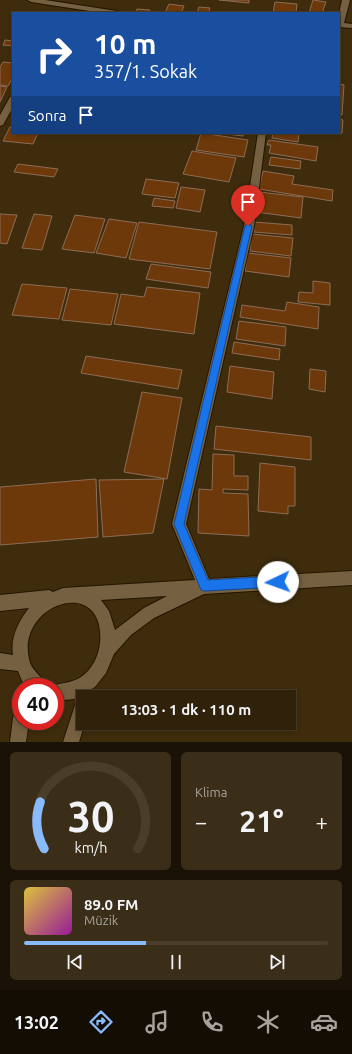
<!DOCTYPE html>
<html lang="tr">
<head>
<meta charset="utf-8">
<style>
	:root { --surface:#2f210a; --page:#3b2e18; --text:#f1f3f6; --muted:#a7a39c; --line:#4a3e2b; --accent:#88bafc }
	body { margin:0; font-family:Ubuntu,sans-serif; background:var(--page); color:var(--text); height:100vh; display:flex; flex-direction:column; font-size:15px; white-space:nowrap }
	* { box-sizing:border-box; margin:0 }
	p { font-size:13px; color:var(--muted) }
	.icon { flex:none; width:22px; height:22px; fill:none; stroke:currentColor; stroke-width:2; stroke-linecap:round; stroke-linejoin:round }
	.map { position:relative; height:742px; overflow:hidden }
	.side { display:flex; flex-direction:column; gap:10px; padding:10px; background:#1a1206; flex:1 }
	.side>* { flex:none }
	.hud { position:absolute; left:12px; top:12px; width:328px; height:122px; border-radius:0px; box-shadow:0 2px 6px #0003,0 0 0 1px var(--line); background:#1a4fa0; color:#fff; overflow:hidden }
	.speed { position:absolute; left:12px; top:678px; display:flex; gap:8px; font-size:20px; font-weight:700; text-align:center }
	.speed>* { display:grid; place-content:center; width:52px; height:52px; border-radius:50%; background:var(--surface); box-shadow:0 2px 6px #0003,0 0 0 1px var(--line); line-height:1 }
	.speed .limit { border:6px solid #d22; background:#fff; color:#111 }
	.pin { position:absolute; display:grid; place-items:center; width:34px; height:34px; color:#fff; margin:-41px -17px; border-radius:50% 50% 50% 0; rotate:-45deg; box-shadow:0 0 4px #0007 }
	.pin .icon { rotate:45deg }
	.me { position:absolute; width:44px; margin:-22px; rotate:267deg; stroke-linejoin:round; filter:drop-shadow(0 0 3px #0008) }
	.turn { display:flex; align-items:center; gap:14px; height:84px; padding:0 16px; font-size:18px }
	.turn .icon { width:52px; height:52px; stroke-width:2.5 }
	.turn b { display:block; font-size:28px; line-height:34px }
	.then { display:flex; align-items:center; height:38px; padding:0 16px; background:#0003; gap:8px; font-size:15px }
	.big { font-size:30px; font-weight:700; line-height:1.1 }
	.side .widget { flex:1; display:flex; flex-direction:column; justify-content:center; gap:6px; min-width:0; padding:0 14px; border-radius:6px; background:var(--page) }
	.side .dial { align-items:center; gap:0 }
	.dial svg { height:104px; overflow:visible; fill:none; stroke:var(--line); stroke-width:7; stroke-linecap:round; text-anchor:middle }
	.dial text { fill:var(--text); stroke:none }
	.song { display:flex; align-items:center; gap:12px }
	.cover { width:48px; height:48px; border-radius:6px; background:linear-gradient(135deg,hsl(50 70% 55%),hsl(300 70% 35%)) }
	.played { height:4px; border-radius:2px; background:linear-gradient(90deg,var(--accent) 40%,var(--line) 40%) }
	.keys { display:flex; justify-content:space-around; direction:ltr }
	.heat { display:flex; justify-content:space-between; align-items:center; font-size:22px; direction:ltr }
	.side .tiles { flex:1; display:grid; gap:10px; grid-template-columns:1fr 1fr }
	.widget:last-child { grid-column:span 2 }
	.trip { position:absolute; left:76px; top:690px; width:220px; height:40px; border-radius:0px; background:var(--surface); box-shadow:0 2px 6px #0003,0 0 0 1px var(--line); font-weight:700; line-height:40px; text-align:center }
	.dock { display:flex; height:64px; justify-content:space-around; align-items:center; background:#130d04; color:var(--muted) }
	.dock .icon { width:28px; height:28px }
	.dock .current { color:var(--accent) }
	.dock b { font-size:18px; color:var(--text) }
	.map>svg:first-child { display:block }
	.building { fill:#6d390b; stroke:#8d6c56 }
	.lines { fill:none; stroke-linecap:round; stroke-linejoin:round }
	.minor-casing { stroke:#231501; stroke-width:2 }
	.minor { fill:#756041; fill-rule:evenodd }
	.route { fill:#1a73e8; stroke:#114b97 }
</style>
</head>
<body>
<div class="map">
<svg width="352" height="742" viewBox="0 0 352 742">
	<rect width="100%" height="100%" fill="#3f2c0d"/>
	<path class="building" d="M 219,0 L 249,0 L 249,3 Z
		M 313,0 L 326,2 L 322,13 L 309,13 Z
		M 275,2 L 297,4 L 296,13 L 273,13 Z
		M 169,4 L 184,6 L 181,13 L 165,13 Z
		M 199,7 L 210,8 L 208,13 L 197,13 Z
		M 137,9 L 150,10 L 149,13 L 135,13 Z
		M 5,40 L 13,41 L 13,46 L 3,45 Z
		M 3,62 L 13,63 L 13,77 L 8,86 L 0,85 L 0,67 Z
		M 339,84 L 344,85 L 342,115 L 339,114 Z
		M 0,86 L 7,87 L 0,102 Z
		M 339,119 L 343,120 L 342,133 L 339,133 Z
		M 10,127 L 13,127 L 13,133 L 38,133 L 33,144 L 3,141 Z
		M 201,133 L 248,140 L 244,157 L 196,150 Z
		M 218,133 L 244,133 L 243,136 Z
		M 273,133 L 299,133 L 298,142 L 272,138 Z
		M 269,140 L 318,147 L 316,161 L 269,153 L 271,145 L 267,145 Z
		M 192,151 L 236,158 L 229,182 L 183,174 Z
		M 271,157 L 301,161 L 300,169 L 269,165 Z
		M 18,164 L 58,169 L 54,177 L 14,172 Z
		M 263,171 L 294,176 L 292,184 L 333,190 L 332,201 L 259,189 Z
		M 146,179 L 179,183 L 175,198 L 142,194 Z
		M 181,187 L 205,190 L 200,212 L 176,208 Z
		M 259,192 L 303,197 L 301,218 L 256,212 Z
		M 154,198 L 175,201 L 173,208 L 152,206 Z
		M 0,214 L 17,215 L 7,244 L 0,243 Z
		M 34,214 L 52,216 L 42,250 L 22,248 Z
		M 75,215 L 105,219 L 94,253 L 62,249 Z
		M 109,219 L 137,223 L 126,258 L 96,253 Z
		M 139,222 L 217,232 L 210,269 L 129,259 Z
		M 254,222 L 292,225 L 292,235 L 254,232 Z
		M 252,234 L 293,238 L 291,256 L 250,251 Z
		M 248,253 L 291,258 L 289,277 L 245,271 Z
		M 151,264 L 211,272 L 208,288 L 146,279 Z
		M 313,281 L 330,283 L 330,305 L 298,302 L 299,292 L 313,293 Z
		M 22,284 L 67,288 L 59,319 L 12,315 Z
		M 147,287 L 200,293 L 194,334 L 114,324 L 121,294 L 144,297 Z
		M 70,289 L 118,294 L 111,325 L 62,320 Z
		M 287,302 L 319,307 L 318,329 L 240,317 L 242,305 L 285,311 Z
		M 239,321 L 286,327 L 285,346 L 236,339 Z
		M 234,342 L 280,349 L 279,360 L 232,353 Z
		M 86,356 L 182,370 L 178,389 L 81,373 Z
		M 230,366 L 274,372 L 272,399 L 227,392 Z
		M 310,369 L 326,371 L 325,392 L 309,389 Z
		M 142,392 L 182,398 L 167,479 L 124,472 Z
		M 216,426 L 311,437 L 311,460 L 214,449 Z
		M 213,454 L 234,455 L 234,476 L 248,476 L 248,490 L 223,489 L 223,493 L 248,494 L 249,536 L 198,533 L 199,489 L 212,490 Z
		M 260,463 L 295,467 L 295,506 L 288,506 L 288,514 L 258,511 Z
		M 96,479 L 98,537 L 0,545 L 0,487 Z
		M 164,479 L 153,533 L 103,537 L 99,480 Z"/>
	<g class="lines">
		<g class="minor-casing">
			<path id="minor" d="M 27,0 L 45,0 L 117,11 L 121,13 L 103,13 L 31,2 Z
				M 342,0 L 350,0 L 344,23 L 352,24 L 352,28 L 339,27 L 339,14 Z
				M 13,96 L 13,107 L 3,125 L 0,126 L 0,115 L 10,97 Z
				M 258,133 L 266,133 L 254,226 L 186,524 L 209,579 L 352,571 L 352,585 L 204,594 L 154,618 L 131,635 L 114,654 L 106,673 L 95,687 L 74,699 L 55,701 L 55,687 L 50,687 C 61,682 70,684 81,677 C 92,670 99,655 100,643 C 106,574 16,603 29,659 C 31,671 43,676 47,687 L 28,687 L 22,681 L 18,671 L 0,669 L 0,653 L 13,655 C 10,637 19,621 29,608 L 0,611 L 0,595 L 49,590 L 53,592 L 63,588 L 195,580 L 172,524 L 244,226 ZM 167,596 L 144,608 L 115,630 L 109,611 L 101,600 Z
				M 83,697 L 83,723 L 85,723 L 79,742 L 63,742 L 77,699 Z
				M 21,710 L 21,721 L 29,721 L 26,742 L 10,742 L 13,718 L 15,712 Z"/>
		</g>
		<use href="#minor" class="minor"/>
	</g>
	<path class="route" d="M 248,223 L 252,226 L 184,524 L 208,580 L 278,576 L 282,578 L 284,582 L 282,586 L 278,587 L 205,591 L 201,590 L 174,524 L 245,226 Z"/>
</svg>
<div class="speed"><div class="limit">40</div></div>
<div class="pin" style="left:248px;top:226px;background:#d93025"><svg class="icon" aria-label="arrive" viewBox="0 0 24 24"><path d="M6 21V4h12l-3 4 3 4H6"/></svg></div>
<svg class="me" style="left:278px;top:582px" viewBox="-20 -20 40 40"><circle r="19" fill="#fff"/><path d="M0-13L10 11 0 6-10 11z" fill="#1a73e8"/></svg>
<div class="trip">13:03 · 1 dk · 110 m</div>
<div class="hud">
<div class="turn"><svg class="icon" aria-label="right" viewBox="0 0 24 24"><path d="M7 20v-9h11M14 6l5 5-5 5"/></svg><div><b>10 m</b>357/1. Sokak</div></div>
<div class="then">Sonra<svg class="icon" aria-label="arrive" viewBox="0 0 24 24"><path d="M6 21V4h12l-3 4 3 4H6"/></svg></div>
</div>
</div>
<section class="side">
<div class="tiles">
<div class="widget dial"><svg viewBox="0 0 100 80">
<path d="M14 69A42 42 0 1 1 86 69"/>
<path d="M14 69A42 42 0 0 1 11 33" stroke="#88bafc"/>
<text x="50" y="56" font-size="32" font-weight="700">30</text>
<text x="50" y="72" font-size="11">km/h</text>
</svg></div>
<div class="widget"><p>Klima</p>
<div class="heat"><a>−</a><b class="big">21°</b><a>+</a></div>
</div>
<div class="widget">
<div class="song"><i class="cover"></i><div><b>89.0 FM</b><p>Müzik</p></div></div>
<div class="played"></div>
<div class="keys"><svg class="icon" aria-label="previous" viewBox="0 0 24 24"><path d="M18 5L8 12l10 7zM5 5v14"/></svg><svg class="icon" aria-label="pause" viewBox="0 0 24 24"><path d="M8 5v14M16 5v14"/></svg><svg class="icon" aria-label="next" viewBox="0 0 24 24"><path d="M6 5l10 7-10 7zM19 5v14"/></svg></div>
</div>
</div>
</section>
<nav class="dock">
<b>13:02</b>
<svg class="icon current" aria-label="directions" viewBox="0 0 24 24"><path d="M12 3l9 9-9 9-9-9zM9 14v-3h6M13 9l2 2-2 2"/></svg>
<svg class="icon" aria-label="music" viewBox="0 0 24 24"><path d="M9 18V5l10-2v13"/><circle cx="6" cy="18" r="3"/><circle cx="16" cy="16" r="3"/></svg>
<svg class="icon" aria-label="phone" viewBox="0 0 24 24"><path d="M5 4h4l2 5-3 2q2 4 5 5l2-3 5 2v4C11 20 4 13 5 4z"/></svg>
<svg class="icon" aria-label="climate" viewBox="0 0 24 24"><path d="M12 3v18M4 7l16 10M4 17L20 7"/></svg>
<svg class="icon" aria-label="car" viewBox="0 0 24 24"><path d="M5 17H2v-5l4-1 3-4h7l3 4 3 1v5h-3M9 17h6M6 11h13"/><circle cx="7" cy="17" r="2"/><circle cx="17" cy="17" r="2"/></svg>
</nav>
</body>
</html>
